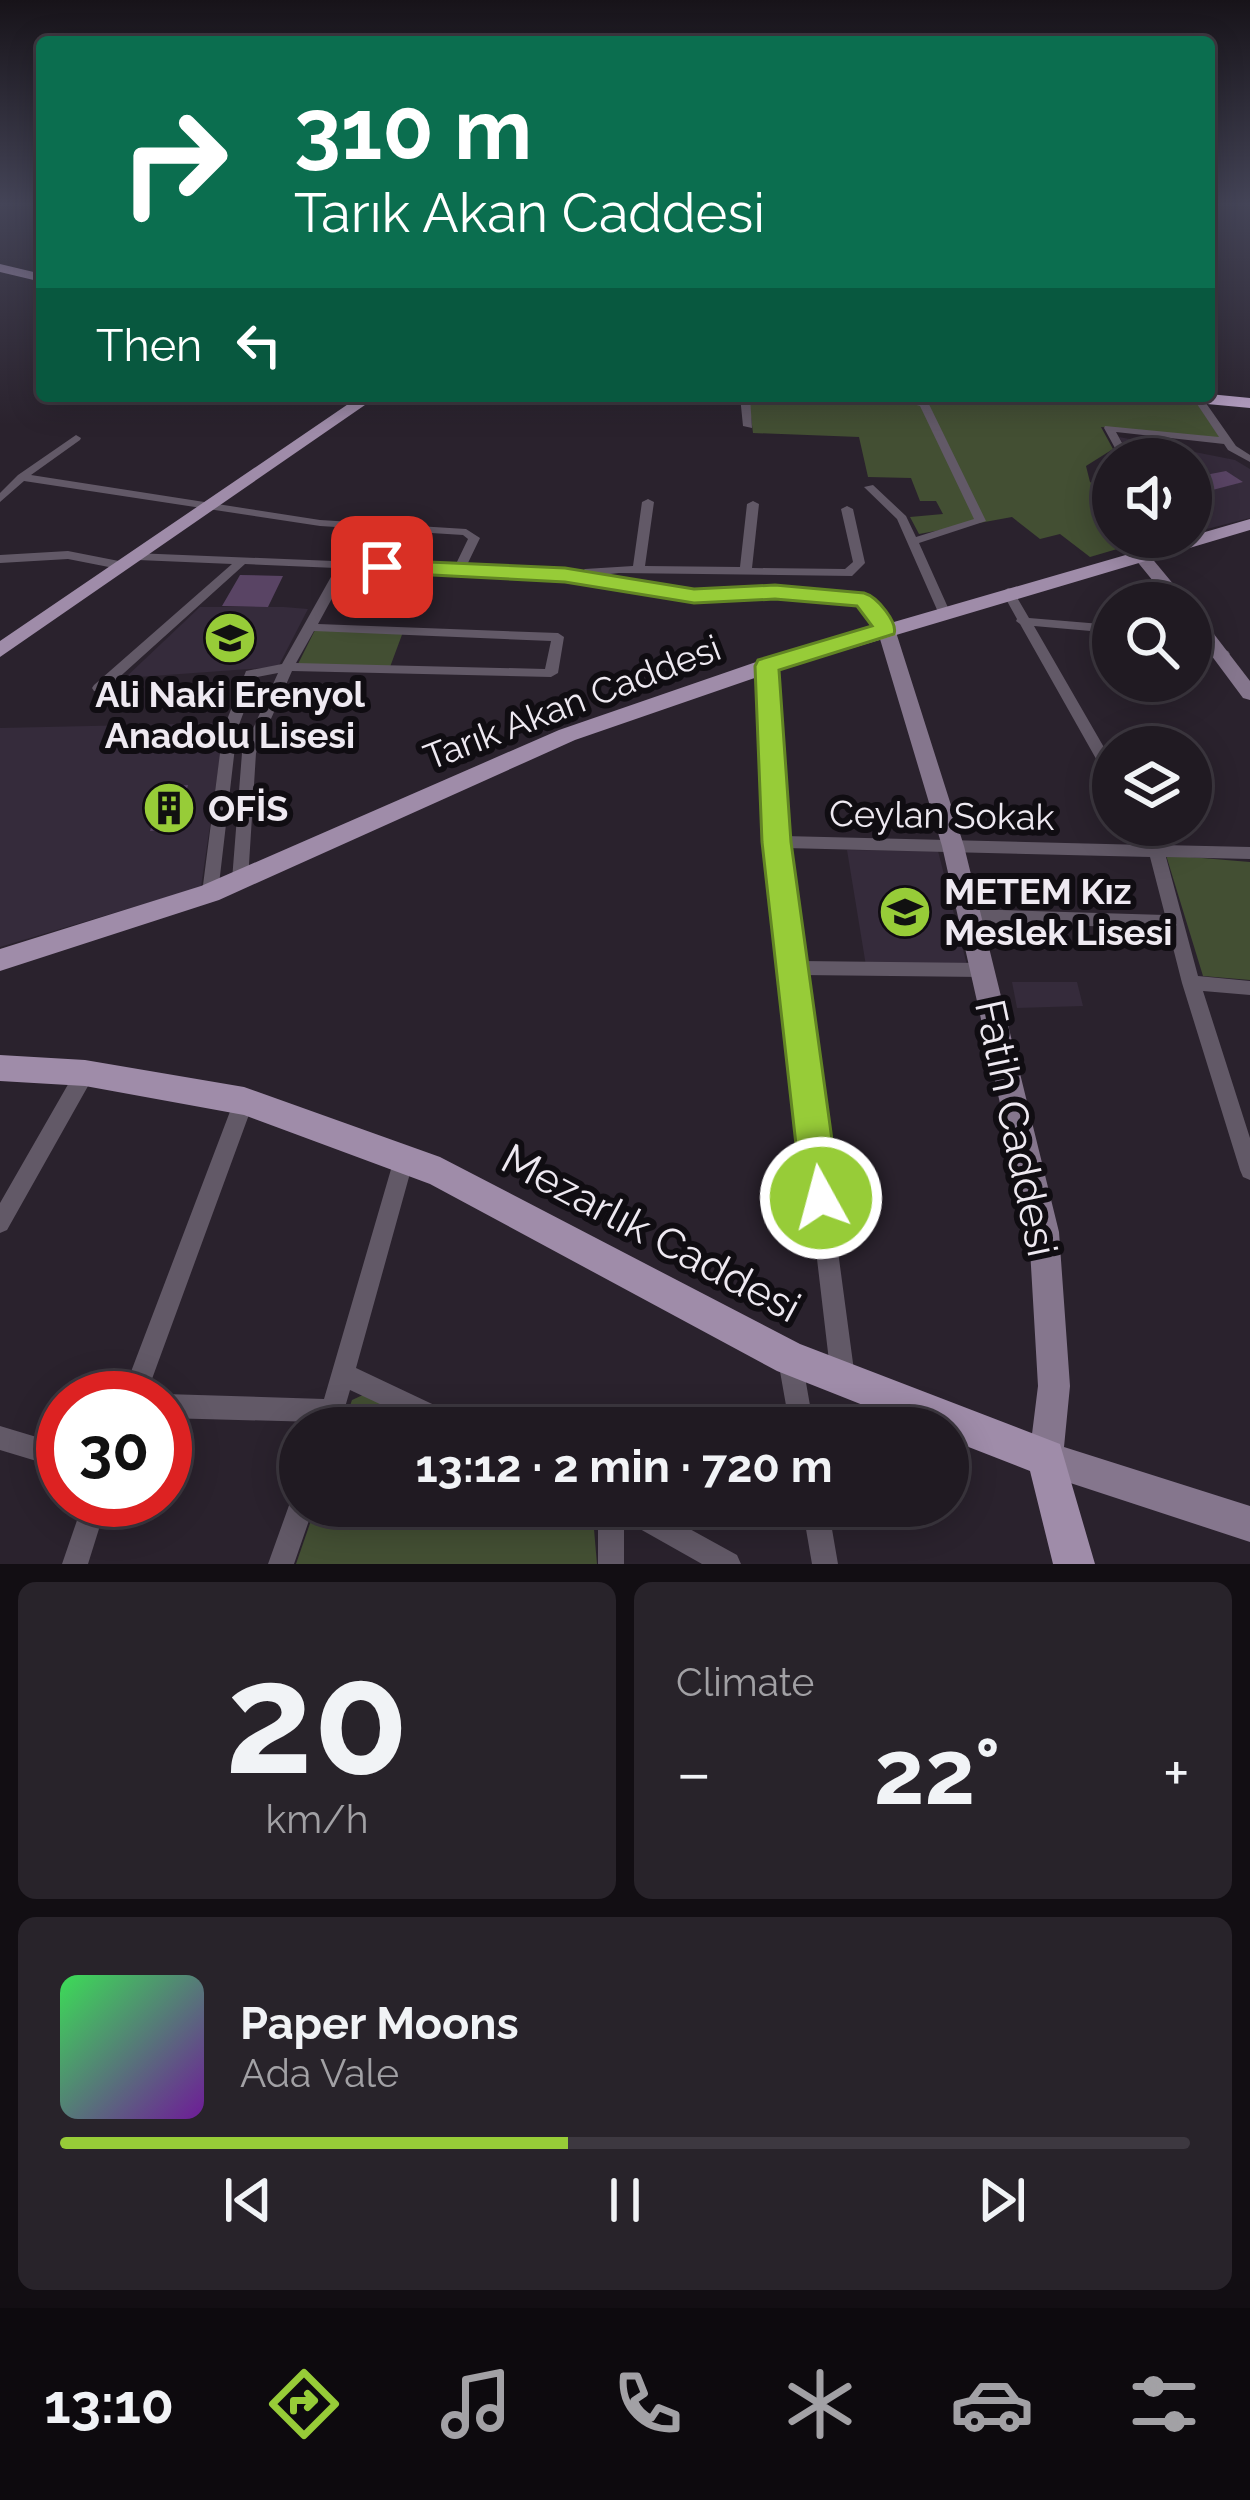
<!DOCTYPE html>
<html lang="en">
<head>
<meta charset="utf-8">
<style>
	:root { --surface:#201a22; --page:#28232a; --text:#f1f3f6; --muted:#a2a1a5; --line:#3d3840; --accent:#97cc38 }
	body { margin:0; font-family:Raleway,sans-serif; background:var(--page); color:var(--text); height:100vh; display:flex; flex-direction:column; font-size:45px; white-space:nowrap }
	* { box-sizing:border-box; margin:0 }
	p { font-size:39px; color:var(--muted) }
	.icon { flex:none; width:66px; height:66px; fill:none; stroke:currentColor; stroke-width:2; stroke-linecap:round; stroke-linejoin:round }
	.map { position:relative; height:1564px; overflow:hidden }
	.drawer { display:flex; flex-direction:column; gap:18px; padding:18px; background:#120e13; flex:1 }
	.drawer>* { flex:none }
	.top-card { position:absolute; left:36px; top:36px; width:1179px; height:366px; border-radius:12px; box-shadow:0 6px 30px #0003,0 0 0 3px var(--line); background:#0b6e4f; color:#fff; overflow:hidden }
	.buttons { position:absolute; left:1092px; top:438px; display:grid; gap:24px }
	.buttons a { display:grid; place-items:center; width:120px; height:120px; border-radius:50%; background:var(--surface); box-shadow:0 6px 30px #0003,0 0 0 3px var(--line); font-size:60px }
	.speed { position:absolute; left:36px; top:1371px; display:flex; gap:24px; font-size:60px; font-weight:700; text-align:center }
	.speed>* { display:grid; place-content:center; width:156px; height:156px; border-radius:50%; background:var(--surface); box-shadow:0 6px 30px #0003,0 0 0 3px var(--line); line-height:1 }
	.speed .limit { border:18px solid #d22; background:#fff; color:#111 }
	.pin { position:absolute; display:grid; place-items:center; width:102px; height:102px; color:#fff; margin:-51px; border-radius:24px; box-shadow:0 6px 18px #0006 }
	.me { position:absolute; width:132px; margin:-66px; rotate:353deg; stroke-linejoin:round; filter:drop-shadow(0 0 9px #0008) }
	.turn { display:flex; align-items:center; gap:42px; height:252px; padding:0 60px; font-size:54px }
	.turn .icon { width:156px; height:156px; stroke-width:2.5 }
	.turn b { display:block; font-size:84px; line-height:102px }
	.then { display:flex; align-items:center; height:114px; padding:0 60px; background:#0003; gap:24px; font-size:45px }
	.big { font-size:90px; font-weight:700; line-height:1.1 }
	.drawer .widget { flex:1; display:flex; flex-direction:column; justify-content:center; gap:18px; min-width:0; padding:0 42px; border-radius:18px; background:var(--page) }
	.drawer .dial { align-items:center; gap:0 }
	.dial b { font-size:156px; line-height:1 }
	.song { display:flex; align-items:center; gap:36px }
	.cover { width:144px; height:144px; border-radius:18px; background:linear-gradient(135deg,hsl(130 70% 55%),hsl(280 70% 35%)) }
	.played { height:12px; border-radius:6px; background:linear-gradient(90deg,var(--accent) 45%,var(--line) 45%) }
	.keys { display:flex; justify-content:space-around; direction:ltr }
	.heat { display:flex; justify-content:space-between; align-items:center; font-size:66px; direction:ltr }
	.drawer .tiles { flex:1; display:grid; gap:18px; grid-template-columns:1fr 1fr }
	.widget:last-child { grid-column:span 2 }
	.trip { position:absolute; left:279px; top:1407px; width:690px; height:120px; border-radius:60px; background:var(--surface); box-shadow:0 6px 30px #0003,0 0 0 3px var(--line); font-weight:700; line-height:120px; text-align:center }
	.dock { display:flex; height:192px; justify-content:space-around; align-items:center; background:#0d0a0e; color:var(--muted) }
	.dock .icon { width:84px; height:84px }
	.dock .on { color:var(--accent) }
	.dock b { font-size:54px; color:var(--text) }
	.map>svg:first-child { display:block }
	.built { fill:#352b3b }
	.green { fill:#434f33 }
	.building { fill:#594464 }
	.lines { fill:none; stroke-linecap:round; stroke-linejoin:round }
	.street { fill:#625967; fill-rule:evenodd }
	.secondary { fill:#85768d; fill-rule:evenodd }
	.primary { fill:#9f8ca9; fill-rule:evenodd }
	.highway { fill:#b7a0c4; fill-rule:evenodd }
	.route { fill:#97cc38; stroke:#628524; stroke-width:3 }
	.labels { text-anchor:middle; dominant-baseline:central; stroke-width:12; stroke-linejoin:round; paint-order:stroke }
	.poi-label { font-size:36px; font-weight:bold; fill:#eee9f1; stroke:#100d12; text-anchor:start }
	.street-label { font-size:36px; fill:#eee9f1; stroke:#100d12 }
	.near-street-label { font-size:42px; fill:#eee9f1; stroke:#100d12 }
</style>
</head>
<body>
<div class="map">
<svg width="1250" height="1564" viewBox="0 0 1250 1564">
	<rect width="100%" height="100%" fill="#2a222d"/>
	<path class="built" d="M 1119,437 L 1235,460 L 1250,469 L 1250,518 L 1191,533 L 1191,459 L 1133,459 Z
		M 200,607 L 284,607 L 308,609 L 278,667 L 125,678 Z
		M 225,723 L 201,887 L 0,947 L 0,728 Z
		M 847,850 L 938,851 L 969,973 L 867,972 Z
		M 1012,982 L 1077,982 L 1083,1006 L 1017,1008 Z"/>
	<path class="green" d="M 789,396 L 1106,396 L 1197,403 L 1221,439 L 1101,427 L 1113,449 L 1086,466 L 1090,482 L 1113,494 L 1113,537 L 1158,537 L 1090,557 L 1060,534 L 1040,539 L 1012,517 L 919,534 L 910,517 L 943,514 L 936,501 L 920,501 L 911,478 L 868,477 L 859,437 L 753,433 L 749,400 Z
		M 315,630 L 403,632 L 390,667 L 298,664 Z
		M 1166,855 L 1250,862 L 1250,980 L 1203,976 Z
		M 365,1394 L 435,1428 L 342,1428 L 352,1400 Z
		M 316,1506 L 592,1506 L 597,1564 L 296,1564 Z"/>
	<path class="building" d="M 1191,470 L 1200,476 L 1226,471 L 1243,482 L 1201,493 L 1191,487 Z
		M 240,575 L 283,576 L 268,607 L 222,606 Z
		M 188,785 L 177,829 L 150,831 L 162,787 Z"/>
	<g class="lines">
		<path class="street" d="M 740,396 L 750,396 L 752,428 L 743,426 Z
			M 790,396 L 836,396 L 831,399 L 795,399 Z
			M 886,396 L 917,399 L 915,396 L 925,396 L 986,521 L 919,543 L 950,612 L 948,615 L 944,616 L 938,612 L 897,519 L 864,487 L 873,485 L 906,516 L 916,537 L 974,519 L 920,406 Z
			M 1195,396 L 1201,396 L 1236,446 L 1250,455 L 1250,462 L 1228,450 L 1224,444 L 1116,432 L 1131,459 L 1121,459 L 1104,428 L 1105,426 L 1219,437 L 1193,398 Z
			M 76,435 L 81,438 L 80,440 L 31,475 L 320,520 L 466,529 L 480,538 L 466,567 L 579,574 L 585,569 L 633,566 L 642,502 L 648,499 L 654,502 L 645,566 L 740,567 L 747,504 L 753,501 L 759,504 L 752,568 L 845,569 L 853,562 L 841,509 L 847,506 L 853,509 L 865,563 L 852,576 L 619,573 L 592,576 L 694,592 L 775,588 L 864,596 L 868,597 L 892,629 L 886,633 L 881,632 L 860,603 L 775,596 L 694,600 L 565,579 L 348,569 L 318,624 L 558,633 L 564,637 L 558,673 L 551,677 L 292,671 L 256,753 L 248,880 L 246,884 L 234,884 L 232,880 L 242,753 L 278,673 L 257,677 L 237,730 L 218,893 L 216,897 L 204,897 L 202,893 L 223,730 L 246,671 L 282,664 L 336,568 L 245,564 L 104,691 L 94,691 L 92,688 L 94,685 L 232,564 L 138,560 L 134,559 L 134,553 L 455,566 L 468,539 L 463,535 L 320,526 L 24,481 L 0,502 L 0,493 L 18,475 ZM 314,631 L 551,641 L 545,669 L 296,663 Z
			M 68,551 L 124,562 L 130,566 L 124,570 L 68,559 L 0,563 L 0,555 Z
			M 1008,588 L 1012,589 L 1029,618 L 1113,625 L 1113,633 L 1034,626 L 1113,763 L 1113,781 L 1108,780 L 1020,624 L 1016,621 L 1017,619 L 1002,592 Z
			M 1191,642 L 1228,651 L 1230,654 L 1223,658 L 1191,650 Z
			M 767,662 L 774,666 L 784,836 L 1146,845 L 1134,825 L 1150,825 L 1162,845 L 1250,847 L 1250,859 L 1166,857 L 1198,976 L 1250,981 L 1250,995 L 1203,991 L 1250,1138 L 1250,1180 L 1243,1177 L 1240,1170 L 1182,983 L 1168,928 L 970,923 L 964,921 L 962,916 L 964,911 L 970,909 L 1165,915 L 1150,857 L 785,848 L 800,961 L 982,963 L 988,965 L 991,970 L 988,975 L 982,977 L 801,975 L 855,1378 L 851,1386 L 843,1390 L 835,1386 L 831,1378 L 768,842 L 760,666 Z
			M 85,1065 L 92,1067 L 95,1073 L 92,1079 L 7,1230 L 0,1233 L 0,1203 L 78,1067 Z
			M 244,1092 L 251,1095 L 254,1101 L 145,1398 L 121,1398 L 234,1101 L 237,1095 Z
			M 404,1150 L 411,1152 L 414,1159 L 356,1368 L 466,1420 L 470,1428 L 431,1428 L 350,1390 L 339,1428 L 315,1428 L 317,1422 L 165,1418 L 165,1398 L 156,1398 L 165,1394 L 324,1399 L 394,1159 L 397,1152 Z
			M 790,1348 L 798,1352 L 802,1360 L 814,1428 L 790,1428 L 778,1360 L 782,1352 Z
			M 0,1426 L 63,1445 L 63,1469 L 0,1450 Z
			M 300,1494 L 300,1506 L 314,1506 L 294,1564 L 268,1564 L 292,1497 Z
			M 84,1500 L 108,1500 L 88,1564 L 62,1564 Z
			M 598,1506 L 648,1506 L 737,1555 L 741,1564 L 702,1564 L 624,1520 L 624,1564 L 598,1564 Z
			M 802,1506 L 828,1506 L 838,1564 L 812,1564 Z"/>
		<path class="secondary" d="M 1139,549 L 1145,550 L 1189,603 L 1171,603 L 1131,554 Z
			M 1191,611 L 1197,612 L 1250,681 L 1250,700 L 1243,698 L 1191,628 Z
			M 886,624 L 895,629 L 964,846 L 1059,1232 L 1070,1386 L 1064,1447 L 1250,1506 L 1250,1542 L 1046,1475 L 1034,1470 L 1029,1458 L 1038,1386 L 1029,1232 L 942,846 L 877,629 Z"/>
		<path class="primary" d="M 360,396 L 378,396 L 0,657 L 0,641 Z
			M 1250,519 L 1250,530 L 775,671 L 575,740 L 219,900 L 0,971 L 0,949 L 201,886 L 559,730 L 759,661 Z
			M 0,1055 L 85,1060 L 244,1087 L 440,1157 L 800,1344 L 1060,1444 L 1095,1564 L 1053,1564 L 1030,1471 L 948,1439 L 948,1428 L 921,1428 L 777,1371 L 430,1184 L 244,1115 L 85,1086 L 0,1081 Z"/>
		<path class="highway" d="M 0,264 L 42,274 L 42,282 L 0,272 Z
			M 1209,394 L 1250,398 L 1250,408 L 1175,401 L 1166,396 Z"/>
	</g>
	<linearGradient id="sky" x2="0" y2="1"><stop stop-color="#171319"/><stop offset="0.48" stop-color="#444457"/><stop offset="1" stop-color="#444457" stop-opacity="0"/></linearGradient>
	<rect width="1250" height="425" fill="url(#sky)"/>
	<path class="route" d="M 382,560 L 565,568 L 694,589 L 775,585 L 864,593 C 878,597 898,623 894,634 L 779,670 L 791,842 L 840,1198 L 834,1210 L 821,1216 L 807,1210 L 802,1198 L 762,842 L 755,666 L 758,660 L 872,626 L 857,606 L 775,599 L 694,603 L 565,582 L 374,572 L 371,567 Z"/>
	<defs>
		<g id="school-disc" transform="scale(2.7)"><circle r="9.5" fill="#97cc38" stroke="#100d12"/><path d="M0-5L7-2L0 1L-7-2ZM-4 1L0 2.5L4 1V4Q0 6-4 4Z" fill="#111"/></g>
		<g id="building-disc" transform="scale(2.7)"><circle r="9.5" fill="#97cc38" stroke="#100d12"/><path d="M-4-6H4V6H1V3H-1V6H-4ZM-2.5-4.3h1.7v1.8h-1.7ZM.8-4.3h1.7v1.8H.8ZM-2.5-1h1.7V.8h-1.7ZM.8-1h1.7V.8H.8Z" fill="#111"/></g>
	</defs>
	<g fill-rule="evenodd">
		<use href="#school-disc" x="230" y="638"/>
		<use href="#building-disc" x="169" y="808"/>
		<use href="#school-disc" x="905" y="912"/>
	</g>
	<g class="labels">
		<g class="poi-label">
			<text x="230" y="694" text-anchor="middle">Ali Naki Erenyol<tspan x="230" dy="41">Anadolu Lisesi</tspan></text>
			<text x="208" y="808">OFİS</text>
			<text x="944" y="891">METEM Kız<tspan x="944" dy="41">Meslek Lisesi</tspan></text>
		</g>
		<g class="street-label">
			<text transform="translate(572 702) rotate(-21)">Tarık Akan Caddesi</text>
			<text transform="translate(942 815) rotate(1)">Ceylan Sokak</text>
		</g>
		<g class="near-street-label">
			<text transform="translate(1016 1128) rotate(78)">Fatih Caddesi</text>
			<text transform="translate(651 1233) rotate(28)">Mezarlık Caddesi</text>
		</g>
	</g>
</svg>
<div class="buttons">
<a><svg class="icon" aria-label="sound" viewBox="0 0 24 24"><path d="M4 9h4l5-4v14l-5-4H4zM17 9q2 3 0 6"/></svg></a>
<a><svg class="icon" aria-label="search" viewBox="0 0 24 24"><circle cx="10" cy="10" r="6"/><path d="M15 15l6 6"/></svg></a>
<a><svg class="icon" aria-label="layers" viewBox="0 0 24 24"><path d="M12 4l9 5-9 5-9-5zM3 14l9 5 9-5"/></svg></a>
</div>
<div class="speed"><div class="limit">30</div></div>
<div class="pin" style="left:382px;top:567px;background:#d93025"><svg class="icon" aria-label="arrive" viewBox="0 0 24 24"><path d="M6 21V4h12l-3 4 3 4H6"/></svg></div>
<svg class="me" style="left:821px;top:1198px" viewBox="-20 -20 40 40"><circle r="17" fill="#97cc38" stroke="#fff" stroke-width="3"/><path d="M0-11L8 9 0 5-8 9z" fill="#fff"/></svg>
<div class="trip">13:12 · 2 min · 720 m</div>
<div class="top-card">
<div class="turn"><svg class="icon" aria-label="right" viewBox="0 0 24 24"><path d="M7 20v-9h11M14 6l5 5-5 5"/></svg><div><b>310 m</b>Tarık Akan Caddesi</div></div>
<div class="then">Then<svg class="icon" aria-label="left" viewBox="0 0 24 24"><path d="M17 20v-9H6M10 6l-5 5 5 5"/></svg></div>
</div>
</div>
<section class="drawer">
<div class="tiles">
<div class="widget dial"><b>20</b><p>km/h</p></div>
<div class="widget"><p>Climate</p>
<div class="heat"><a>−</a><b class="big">22°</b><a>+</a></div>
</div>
<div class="widget">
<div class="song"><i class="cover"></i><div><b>Paper Moons</b><p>Ada Vale</p></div></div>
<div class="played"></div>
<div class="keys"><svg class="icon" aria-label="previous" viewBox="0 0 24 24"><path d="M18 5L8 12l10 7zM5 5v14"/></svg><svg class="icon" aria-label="pause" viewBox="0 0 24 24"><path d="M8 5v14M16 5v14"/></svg><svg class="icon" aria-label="next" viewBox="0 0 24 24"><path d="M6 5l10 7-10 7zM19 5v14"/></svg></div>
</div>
</div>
</section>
<nav class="dock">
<b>13:10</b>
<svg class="icon on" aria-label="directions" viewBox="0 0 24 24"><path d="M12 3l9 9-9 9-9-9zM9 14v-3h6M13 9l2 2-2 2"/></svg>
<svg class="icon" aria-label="music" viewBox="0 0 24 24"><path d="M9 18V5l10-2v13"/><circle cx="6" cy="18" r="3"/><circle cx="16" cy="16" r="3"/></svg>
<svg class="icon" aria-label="phone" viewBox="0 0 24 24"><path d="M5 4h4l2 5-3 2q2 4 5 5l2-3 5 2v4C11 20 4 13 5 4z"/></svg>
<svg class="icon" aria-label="climate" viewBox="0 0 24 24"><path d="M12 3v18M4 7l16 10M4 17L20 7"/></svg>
<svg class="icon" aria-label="car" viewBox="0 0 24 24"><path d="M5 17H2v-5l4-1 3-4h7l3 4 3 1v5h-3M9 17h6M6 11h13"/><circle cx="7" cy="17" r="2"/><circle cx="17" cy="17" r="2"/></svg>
<svg class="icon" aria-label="filters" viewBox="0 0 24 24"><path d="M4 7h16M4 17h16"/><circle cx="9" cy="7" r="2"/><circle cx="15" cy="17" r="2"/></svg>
</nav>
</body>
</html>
